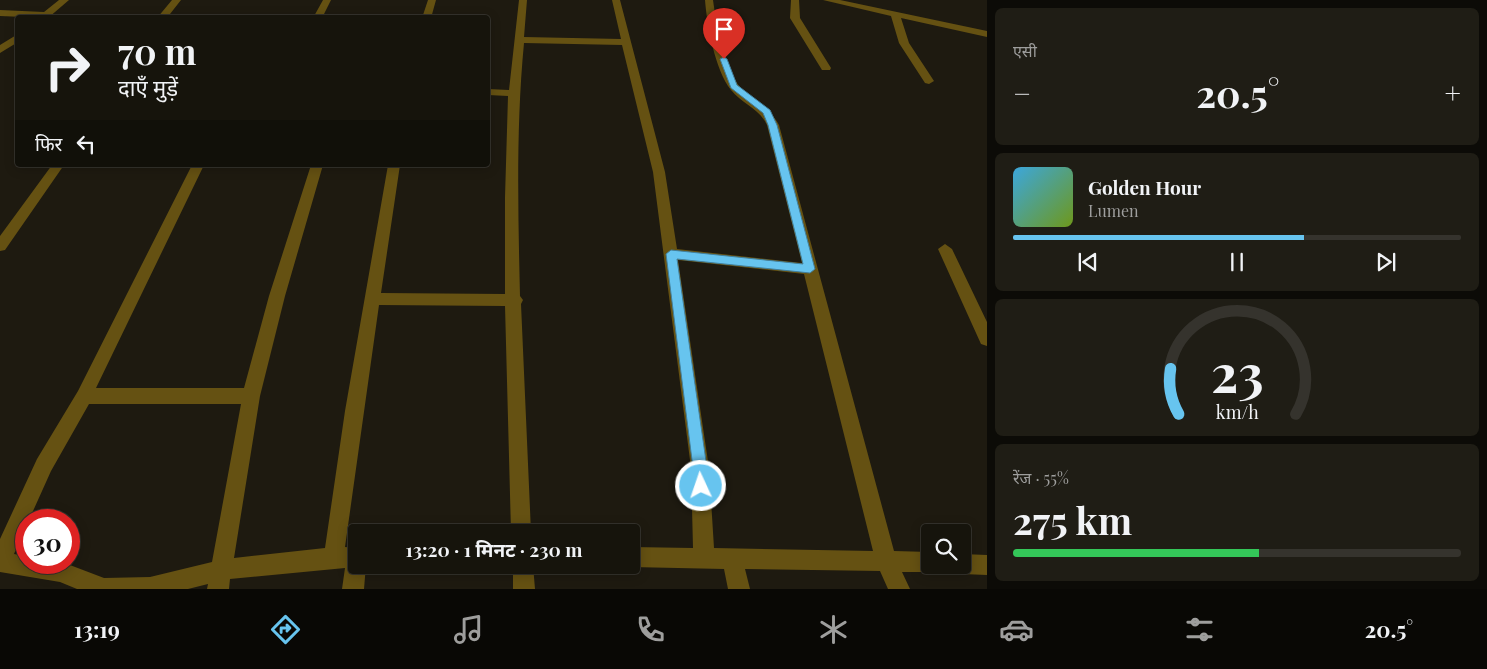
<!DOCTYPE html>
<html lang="hi">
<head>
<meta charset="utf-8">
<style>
	:root { --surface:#16140c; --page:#1f1d15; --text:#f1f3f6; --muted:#9e9e9d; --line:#35332d; --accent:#67c4ef }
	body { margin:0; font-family:"Playfair Display","Noto Sans Devanagari",serif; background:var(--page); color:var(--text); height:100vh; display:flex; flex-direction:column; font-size:19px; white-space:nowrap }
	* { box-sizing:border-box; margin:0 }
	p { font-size:16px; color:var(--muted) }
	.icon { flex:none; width:28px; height:28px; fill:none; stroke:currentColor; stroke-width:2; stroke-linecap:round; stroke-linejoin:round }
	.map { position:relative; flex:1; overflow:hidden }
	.panel { display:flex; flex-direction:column; gap:8px; padding:8px; background:#0c0b07; width:500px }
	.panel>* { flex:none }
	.banner { position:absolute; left:15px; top:15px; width:475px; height:152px; border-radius:5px; box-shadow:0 2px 12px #0003,0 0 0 1px var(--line); background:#16140c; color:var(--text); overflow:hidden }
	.controls { position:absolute; left:921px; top:524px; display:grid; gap:10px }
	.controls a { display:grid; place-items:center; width:50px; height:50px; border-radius:5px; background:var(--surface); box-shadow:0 2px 12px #0003,0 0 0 1px var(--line); font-size:25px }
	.speed { position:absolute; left:15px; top:509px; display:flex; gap:10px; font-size:25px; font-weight:700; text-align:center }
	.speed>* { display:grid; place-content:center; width:65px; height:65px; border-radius:50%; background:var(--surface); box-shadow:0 2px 12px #0003,0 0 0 1px var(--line); line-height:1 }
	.speed .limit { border:8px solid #d22; background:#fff; color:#111 }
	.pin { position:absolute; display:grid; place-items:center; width:42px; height:42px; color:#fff; margin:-51px -21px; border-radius:50% 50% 50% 0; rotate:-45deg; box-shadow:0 0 5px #0007 }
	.pin .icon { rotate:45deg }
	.me { position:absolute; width:55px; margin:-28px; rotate:357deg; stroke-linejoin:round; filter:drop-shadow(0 0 4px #0008) }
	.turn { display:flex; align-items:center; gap:18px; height:105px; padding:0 20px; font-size:22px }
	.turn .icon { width:65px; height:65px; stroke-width:2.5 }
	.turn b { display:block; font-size:35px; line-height:42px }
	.then { display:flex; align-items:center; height:48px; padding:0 20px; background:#0003; gap:10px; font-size:19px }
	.big { font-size:38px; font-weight:700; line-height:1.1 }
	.panel .widget { flex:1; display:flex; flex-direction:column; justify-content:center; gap:8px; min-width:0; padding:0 18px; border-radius:8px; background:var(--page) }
	.panel .dial { align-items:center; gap:0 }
	.dial svg { height:130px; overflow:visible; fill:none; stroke:var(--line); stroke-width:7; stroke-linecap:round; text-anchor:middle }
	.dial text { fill:var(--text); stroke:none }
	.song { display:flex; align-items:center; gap:15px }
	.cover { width:60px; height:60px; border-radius:8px; background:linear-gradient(135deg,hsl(200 70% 55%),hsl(80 70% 35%)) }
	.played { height:5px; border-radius:2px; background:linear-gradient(90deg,var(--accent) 65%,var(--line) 65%) }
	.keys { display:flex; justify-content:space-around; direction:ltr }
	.heat { display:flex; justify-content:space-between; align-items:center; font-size:28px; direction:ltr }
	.charge { height:8px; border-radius:4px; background:linear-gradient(90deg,#34c759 55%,var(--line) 0) }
	.trip { position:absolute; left:348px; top:524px; width:292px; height:50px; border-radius:5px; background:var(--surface); box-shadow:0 2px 12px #0003,0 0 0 1px var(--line); font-weight:700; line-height:50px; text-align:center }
	.dock { display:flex; height:80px; justify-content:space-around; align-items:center; background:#090805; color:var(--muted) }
	.dock .icon { width:35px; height:35px }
	.dock .on { color:var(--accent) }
	.dock b { font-size:22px; color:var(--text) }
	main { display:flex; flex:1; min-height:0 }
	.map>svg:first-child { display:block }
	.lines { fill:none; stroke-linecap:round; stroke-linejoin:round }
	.minor { fill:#655112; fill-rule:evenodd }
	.route { fill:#67c4ef; stroke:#437f9b }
</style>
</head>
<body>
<main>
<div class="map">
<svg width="987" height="589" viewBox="0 0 987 589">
	<rect width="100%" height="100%" fill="#1e1a10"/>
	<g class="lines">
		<path class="minor" d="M 59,0 L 69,0 L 48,18 L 0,16 L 0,10 L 44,12 Z
			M 172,0 L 181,0 L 170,14 L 204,15 L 208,18 L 157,18 Z
			M 323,0 L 331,0 L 322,18 L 313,18 Z
			M 428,0 L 436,0 L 431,18 L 422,18 Z
			M 519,0 L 527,0 L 524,37 L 621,39 L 612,0 L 620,0 L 665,172 L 677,249 L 802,263 L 767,125 C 759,108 742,104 731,90 C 715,70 707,25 705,0 L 713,0 C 716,22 725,71 741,88 C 754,101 769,107 779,125 L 894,551 L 930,552 L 930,565 L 939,565 L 937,569 L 930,572 L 902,572 L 910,589 L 888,589 L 880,571 L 745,569 L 750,589 L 728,589 L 724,569 L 631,567 L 626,565 L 631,565 L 631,547 L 693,548 L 691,468 L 653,172 L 622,45 L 524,43 C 516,127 518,211 520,296 L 523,300 L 521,304 L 531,532 L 511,532 L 505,306 L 379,305 L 345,547 L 356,548 L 356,565 L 366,565 L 364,589 L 342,589 L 345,568 L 230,579 L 229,589 L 207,589 L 208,584 L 188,589 L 77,589 L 60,582 L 0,572 L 0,539 L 37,459 L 78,391 L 192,165 L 204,165 L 96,388 L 244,388 L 269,296 L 311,165 L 323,165 L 285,296 L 260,396 L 234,558 L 325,548 L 345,411 L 388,165 L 400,165 L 381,293 L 505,294 L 505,197 L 508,96 L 488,95 L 488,89 L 509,90 ZM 678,260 L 804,274 L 873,551 L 714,548 L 709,468 ZM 89,404 L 241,404 L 212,562 L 150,577 L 104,578 L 62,562 L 26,562 L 26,556 L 14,554 L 26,526 L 26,520 L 29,520 L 51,471 Z
			M 791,0 L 799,0 L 800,18 L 831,68 L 830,70 L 822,70 L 790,18 Z
			M 823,0 L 840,0 L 987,31 L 987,37 L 901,18 L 909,43 L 934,81 L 929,84 L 925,83 L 899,43 L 891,16 Z
			M 18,34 L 18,42 L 0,53 L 0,45 Z
			M 52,165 L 64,165 L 5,250 L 0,251 L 0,236 Z
			M 945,244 L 952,249 L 987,322 L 987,346 L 981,344 L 938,249 Z
			M 962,554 L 987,555 L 987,575 L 962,574 L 955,571 L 952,565 L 962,565 Z
			M 513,565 L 533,565 L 535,589 L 513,589 Z"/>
	</g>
	<path class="route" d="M 724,57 L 727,59 L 737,85 L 770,110 L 777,125 L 815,269 L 810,273 L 677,259 L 707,468 L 708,486 L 706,491 L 701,493 L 696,491 L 693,468 L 666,254 L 671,250 L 803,264 L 768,125 L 763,113 L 731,88 L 720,59 Z"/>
</svg>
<div class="controls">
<a><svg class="icon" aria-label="search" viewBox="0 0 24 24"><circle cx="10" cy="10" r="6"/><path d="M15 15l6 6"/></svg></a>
</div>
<div class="speed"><div class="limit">30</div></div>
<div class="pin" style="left:724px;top:59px;background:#d93025"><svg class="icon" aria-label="arrive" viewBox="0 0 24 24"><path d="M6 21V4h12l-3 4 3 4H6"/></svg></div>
<svg class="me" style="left:701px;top:486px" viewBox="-20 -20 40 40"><circle r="17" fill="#67c4ef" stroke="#fff" stroke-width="3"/><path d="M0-11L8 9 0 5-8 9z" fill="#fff"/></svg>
<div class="trip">13:20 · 1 मिनट · 230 m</div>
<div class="banner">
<div class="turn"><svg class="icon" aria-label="right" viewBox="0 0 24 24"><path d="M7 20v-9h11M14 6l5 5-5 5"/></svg><div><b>70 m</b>दाएँ मुड़ें</div></div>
<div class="then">फिर<svg class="icon" aria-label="left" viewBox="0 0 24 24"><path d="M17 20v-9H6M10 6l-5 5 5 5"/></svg></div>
</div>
</div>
<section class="panel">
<div class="widget"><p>एसी</p>
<div class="heat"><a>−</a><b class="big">20.5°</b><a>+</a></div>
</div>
<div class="widget">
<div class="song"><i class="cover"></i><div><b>Golden Hour</b><p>Lumen</p></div></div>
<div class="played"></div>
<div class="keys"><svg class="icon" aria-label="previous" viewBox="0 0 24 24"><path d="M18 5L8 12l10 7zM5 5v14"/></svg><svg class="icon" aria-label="pause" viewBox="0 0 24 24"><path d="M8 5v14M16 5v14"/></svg><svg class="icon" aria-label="next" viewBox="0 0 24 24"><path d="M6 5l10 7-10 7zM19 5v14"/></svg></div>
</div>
<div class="widget dial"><svg viewBox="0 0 100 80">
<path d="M14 69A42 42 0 1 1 86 69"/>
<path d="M14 69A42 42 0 0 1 9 41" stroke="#67c4ef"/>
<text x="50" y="56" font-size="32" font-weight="700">23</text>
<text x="50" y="72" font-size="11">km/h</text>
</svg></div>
<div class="widget"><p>रेंज · 55%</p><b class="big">275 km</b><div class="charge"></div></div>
</section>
</main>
<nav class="dock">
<b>13:19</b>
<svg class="icon on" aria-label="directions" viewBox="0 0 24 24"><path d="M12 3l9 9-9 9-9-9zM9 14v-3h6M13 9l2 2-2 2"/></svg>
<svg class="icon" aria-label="music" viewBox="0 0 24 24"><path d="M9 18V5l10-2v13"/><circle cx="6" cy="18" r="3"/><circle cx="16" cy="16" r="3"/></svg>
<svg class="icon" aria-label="phone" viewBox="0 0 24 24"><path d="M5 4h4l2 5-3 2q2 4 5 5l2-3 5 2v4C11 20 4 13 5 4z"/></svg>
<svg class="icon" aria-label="climate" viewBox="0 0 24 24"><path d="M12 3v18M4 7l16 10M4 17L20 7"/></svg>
<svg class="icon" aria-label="car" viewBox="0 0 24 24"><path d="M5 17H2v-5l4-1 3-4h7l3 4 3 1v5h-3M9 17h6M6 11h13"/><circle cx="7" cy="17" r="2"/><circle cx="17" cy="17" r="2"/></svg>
<svg class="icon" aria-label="filters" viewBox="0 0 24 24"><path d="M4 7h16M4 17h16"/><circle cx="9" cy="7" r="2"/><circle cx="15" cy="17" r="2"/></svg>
<b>20.5°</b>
</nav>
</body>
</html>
